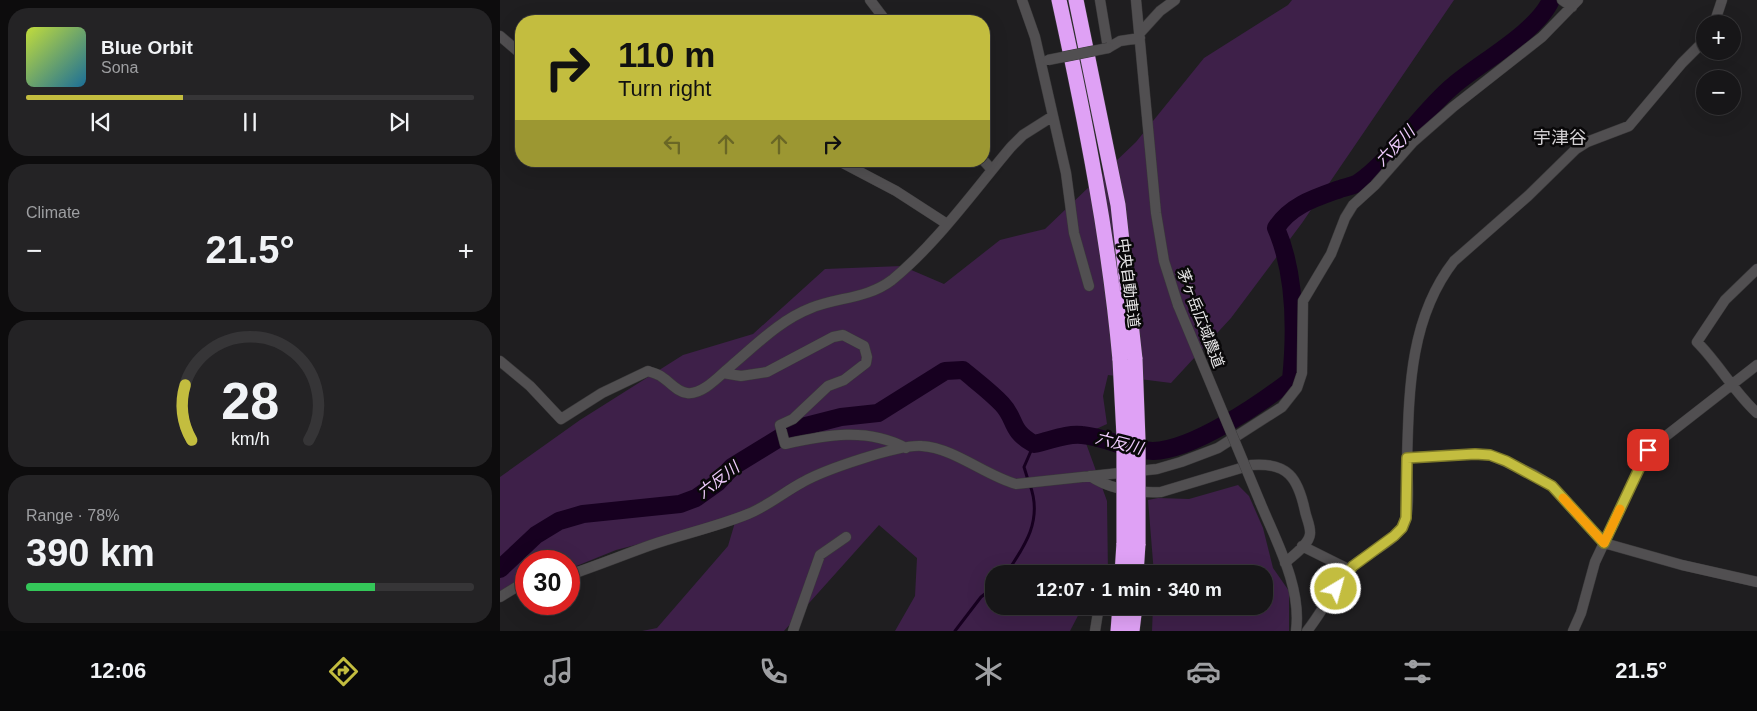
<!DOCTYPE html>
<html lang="en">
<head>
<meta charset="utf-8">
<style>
	:root { --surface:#171618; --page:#242325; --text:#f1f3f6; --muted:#9e9fa2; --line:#363537; --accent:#c3bd3f }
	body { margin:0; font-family:Arial,"Noto Sans JP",sans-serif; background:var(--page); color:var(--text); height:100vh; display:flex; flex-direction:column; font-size:19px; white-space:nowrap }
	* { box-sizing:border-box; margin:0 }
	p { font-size:16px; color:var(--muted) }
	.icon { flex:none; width:28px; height:28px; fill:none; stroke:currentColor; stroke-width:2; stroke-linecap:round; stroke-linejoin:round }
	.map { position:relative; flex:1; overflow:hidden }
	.sheet { display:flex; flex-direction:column; gap:8px; padding:8px; background:#0d0c0d; width:500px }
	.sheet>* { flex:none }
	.banner { position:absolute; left:15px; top:15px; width:475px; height:152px; border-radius:20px; box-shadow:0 5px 20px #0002,0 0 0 1px var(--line); background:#c3bd3f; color:#111; overflow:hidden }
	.fabs { position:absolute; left:1196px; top:15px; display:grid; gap:10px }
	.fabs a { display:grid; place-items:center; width:45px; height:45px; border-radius:50%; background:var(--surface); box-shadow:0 5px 20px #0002,0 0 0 1px var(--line); font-size:25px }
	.speed { position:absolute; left:15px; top:550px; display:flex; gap:10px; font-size:25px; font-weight:700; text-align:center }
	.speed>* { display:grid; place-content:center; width:65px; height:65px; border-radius:50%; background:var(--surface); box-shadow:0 5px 20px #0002,0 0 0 1px var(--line); line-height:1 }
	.speed .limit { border:8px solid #d22; background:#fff; color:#111 }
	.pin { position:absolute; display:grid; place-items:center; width:42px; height:42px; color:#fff; margin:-21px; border-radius:10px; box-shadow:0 2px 8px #0006 }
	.me { position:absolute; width:55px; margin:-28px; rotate:37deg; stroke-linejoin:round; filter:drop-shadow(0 0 4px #0008) }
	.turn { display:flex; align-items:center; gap:18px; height:105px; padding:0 20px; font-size:22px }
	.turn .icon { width:65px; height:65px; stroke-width:2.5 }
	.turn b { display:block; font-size:35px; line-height:42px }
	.lanes { display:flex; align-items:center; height:48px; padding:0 20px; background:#0003; justify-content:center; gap:25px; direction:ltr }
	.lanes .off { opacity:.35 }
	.big { font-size:38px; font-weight:700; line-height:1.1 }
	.sheet .tile { flex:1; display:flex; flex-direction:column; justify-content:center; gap:8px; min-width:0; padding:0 18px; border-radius:20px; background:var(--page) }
	.sheet .dial { align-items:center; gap:0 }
	.dial svg { height:130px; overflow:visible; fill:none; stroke:var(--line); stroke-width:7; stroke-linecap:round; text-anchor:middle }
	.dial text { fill:var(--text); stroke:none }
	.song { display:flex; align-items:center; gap:15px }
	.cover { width:60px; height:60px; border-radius:8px; background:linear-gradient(135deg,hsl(70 70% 55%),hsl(200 70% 35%)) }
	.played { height:5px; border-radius:2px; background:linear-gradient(90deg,var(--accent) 35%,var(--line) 35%) }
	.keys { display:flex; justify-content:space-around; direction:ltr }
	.heat { display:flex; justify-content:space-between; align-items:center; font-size:28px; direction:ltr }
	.charge { height:8px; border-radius:4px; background:linear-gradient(90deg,#34c759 78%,var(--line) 0) }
	.trip { position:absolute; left:485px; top:565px; width:288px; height:50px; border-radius:20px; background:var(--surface); box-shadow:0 5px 20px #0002,0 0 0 1px var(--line); font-weight:700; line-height:50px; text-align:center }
	.dock { display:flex; height:80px; justify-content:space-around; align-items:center; background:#09090a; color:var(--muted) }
	.dock .icon { width:35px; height:35px }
	.dock .on { color:var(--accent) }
	.dock b { font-size:22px; color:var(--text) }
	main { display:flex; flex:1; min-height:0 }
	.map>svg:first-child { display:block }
	.green { fill:#3e2049 }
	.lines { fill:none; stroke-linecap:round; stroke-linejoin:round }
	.stream { stroke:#170020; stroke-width:3 }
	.river { stroke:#170020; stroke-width:18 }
	.minor-casing { stroke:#3a393a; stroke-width:11 }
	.highway-casing { stroke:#3a393a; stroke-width:16 }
	.minor { stroke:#514f51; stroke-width:10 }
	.highway { stroke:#dfa1f5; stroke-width:15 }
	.minor-bridge-casing { stroke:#3a393a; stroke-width:11; stroke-linecap:butt }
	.highway-bridge-casing { stroke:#3a393a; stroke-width:16; stroke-linecap:butt }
	.minor-bridge { stroke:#514f51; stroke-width:10 }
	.highway-bridge { stroke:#dfa1f5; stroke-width:15 }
	.route-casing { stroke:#7f7b29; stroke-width:12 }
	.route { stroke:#c3bd3f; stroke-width:9 }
	.slow { stroke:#f59e0b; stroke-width:9 }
	.labels { text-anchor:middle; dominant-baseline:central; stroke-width:5; stroke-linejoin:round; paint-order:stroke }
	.street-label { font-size:15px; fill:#e7e6e7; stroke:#090809 }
	.water-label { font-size:16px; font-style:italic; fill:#efcbfd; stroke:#090809 }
	.quarter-label { font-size:18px; fill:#d4d1d4; stroke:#090809 }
</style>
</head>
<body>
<main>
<section class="sheet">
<div class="tile">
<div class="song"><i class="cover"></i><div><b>Blue Orbit</b><p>Sona</p></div></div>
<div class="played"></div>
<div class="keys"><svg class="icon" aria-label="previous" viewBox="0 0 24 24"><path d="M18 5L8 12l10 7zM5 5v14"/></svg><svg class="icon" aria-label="pause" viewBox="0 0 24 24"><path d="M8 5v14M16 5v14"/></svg><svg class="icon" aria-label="next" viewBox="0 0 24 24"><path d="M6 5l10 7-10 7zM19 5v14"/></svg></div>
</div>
<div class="tile"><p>Climate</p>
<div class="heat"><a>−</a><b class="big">21.5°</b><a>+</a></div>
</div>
<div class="tile dial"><svg viewBox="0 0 100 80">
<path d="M14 69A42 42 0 1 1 86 69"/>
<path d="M14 69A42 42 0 0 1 10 35" stroke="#c3bd3f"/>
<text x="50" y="56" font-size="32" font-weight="700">28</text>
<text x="50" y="72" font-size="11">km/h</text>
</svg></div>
<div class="tile"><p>Range · 78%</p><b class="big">390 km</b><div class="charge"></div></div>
</section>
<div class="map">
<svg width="1257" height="631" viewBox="0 0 1257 631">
	<rect width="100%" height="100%" fill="#1f1e20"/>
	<path class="green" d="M 792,0 L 954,0 L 802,223 L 731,318 L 671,383 L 608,375 L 603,396 L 607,424 L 583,435 L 607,501 L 608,574 L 494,574 L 494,606 L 583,606 L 570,631 L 395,631 L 415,596 L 417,558 L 379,525 L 284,631 L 142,631 L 157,628 L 228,546 L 236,519 L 116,550 L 69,569 L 69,561 L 26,561 L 26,586 L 0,597 L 0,477 L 80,420 L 183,355 L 253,334 L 325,269 L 402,266 L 444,284 L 500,240 L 545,229 L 636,142 L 704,58 L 788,5 Z
		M 738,485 L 749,496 L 763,528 L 773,568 L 789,591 L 789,631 L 652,631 L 653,606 L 764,606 L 764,574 L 654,574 L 648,500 L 658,498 L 689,499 Z"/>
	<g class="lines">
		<path class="stream" d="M 528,480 L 524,467 L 534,444
			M 506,574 C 525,546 543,520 530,485
			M 455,631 L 481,597 L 494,587"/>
		<path class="river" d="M 0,569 L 36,535 L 59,521 L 83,514 L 180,504 L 196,498 L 217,483 L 232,467 L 294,429 L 341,417 L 378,413 L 445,371 L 463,370 C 476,381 491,392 502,404 C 517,420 509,430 534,444 C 550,441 566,433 582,435 C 606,437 629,451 653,451 C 693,450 760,404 791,380 C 796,330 796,274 776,228 C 791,205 815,198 840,189 C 845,187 853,186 858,183 C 892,160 921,112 954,85 C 981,62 1037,32 1051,0"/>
		<g class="minor-casing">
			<path id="minor" d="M 370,0 L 386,21
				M 522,0 L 535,37 L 566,173 L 574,233 L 589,286
				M 600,0 L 608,48 L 620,41 L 640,38
				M 636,0 L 656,213 L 664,261 L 678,305
				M 1062,0 L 1072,7
				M 1214,24 L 1222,0
				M 639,34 L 660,11 L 675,0
				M 0,36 L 21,54
				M 339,161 L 396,191 L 447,224
				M 484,161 L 492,170
				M 1257,269 L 1225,300 L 1197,342 C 1219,364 1234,392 1257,413
				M 0,361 L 30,386 L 61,419 L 102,393 L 148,371 C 153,373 158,374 162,377 C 170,382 177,392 187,393 C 203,395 220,375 231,366 C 256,345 280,320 311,308 C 338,297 367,299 392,280 C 437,243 473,192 511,147 L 523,135 L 553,116
				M 223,373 L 241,376 L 267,372 L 333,337 L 343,335 L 364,346 L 367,357 L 366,363 L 344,380 L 328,386 L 293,419 L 280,425 L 285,444 C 326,435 367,427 406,448
				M 907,458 L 975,454 L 990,455 L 1033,474 L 1052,486 L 1104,543 L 1182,565 L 1257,582
				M 590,476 C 611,490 636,493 661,492 L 751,465 C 788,462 798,478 805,511 C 806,517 811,527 810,534 C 809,545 792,556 785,563
				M 760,502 C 776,541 802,587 796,631
				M 802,546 L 850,570
				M 69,575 C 96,566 123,555 151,545 C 183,534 216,527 248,514 C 268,506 284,492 303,482 C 324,470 399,444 422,446 C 454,448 486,476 516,484 L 657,469 L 681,462 L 718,448 L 782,407 L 797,388 L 802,373 L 803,301 L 831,254 L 845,218 L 853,205 L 875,185 L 913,142 L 953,107 L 1042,37 L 1078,0
				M 0,597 L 18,586 L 26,584
				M 293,631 L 320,555 L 346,537
				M 595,631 L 599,606
				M 807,631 C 823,611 835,585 853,566 C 869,551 900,541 906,518 C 910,501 907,479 907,461 C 909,392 909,319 954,261 L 1028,196 L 1076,149 L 1087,142 L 1129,126 L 1182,63 L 1205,40
				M 1073,631 L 1081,613 L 1095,562 L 1148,450 L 1257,365"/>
		</g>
		<g class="highway-casing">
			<path id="highway" d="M 559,0 C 585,119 609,238 620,360
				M 576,0 L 618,205 L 635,359
				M 622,574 L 624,543
				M 636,574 L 638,544
				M 618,631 L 620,606
				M 632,631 L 635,606"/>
		</g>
		<use href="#minor" class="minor"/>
		<use href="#highway" class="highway"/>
		<g class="minor-bridge-casing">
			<path id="minor-bridge" d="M 548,60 L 608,48
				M 678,305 L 760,502"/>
		</g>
		<g class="highway-bridge-casing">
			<path id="highway-bridge" d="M 635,359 L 638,440 L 638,544
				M 620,360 L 624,436 L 624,543"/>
		</g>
		<use href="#minor-bridge" class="minor-bridge"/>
		<use href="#highway-bridge" class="highway-bridge"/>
	</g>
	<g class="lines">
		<g class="route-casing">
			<path id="route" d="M 836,589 L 853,566 L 894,536 L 902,528 L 906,518 L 907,458 L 975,454 L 990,455 L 1006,461 L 1052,486 L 1104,543 L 1148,450"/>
		</g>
		<use href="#route" class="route"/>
		<path class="slow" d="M 1063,498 L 1104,543 L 1120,509"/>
	</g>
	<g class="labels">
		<g class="street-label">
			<text transform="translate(629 283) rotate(83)">中央自動車道</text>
			<text transform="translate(701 318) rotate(69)">茅ヶ岳広域農道</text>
		</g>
		<g class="water-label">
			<text transform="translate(895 146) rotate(-46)">六反川</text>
			<text transform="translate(619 443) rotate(14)">六反川</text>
			<text transform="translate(218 480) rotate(-38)">六反川</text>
		</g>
		<g class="quarter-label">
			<text x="1060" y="138">宇津谷</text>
		</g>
	</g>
</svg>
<div class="fabs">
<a>+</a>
<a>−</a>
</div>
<div class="speed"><div class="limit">30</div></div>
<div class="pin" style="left:1148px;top:450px;background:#d93025"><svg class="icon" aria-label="arrive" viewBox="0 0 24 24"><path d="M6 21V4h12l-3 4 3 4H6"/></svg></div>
<svg class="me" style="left:836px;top:589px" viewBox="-20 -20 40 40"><circle r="17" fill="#c3bd3f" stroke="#fff" stroke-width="3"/><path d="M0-11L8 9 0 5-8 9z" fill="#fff"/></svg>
<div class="trip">12:07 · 1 min · 340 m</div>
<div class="banner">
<div class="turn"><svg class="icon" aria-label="right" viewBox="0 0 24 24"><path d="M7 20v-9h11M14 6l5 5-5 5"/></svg><div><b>110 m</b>Turn right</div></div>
<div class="lanes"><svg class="icon off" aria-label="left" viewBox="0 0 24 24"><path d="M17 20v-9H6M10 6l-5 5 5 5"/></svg><svg class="icon off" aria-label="ahead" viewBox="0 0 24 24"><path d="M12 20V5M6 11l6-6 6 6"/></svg><svg class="icon off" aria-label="ahead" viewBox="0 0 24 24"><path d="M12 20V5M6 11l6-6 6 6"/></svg><svg class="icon" aria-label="right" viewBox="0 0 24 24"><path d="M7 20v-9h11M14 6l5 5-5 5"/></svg></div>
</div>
</div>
</main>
<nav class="dock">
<b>12:06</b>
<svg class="icon on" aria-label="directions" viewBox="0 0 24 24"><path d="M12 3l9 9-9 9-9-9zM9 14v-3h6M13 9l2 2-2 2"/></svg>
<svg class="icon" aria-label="music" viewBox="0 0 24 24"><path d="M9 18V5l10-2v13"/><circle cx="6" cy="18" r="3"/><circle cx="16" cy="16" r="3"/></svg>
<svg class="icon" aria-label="phone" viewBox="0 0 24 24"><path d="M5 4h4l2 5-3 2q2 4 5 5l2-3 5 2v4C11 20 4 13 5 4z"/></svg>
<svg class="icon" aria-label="climate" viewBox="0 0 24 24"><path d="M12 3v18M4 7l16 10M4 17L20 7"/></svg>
<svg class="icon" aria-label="car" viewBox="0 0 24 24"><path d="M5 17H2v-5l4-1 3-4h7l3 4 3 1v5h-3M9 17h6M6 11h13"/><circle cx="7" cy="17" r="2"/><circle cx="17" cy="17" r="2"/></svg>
<svg class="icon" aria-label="filters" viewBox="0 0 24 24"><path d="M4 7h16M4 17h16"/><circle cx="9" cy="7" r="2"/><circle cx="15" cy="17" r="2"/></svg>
<b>21.5°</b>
</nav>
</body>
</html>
